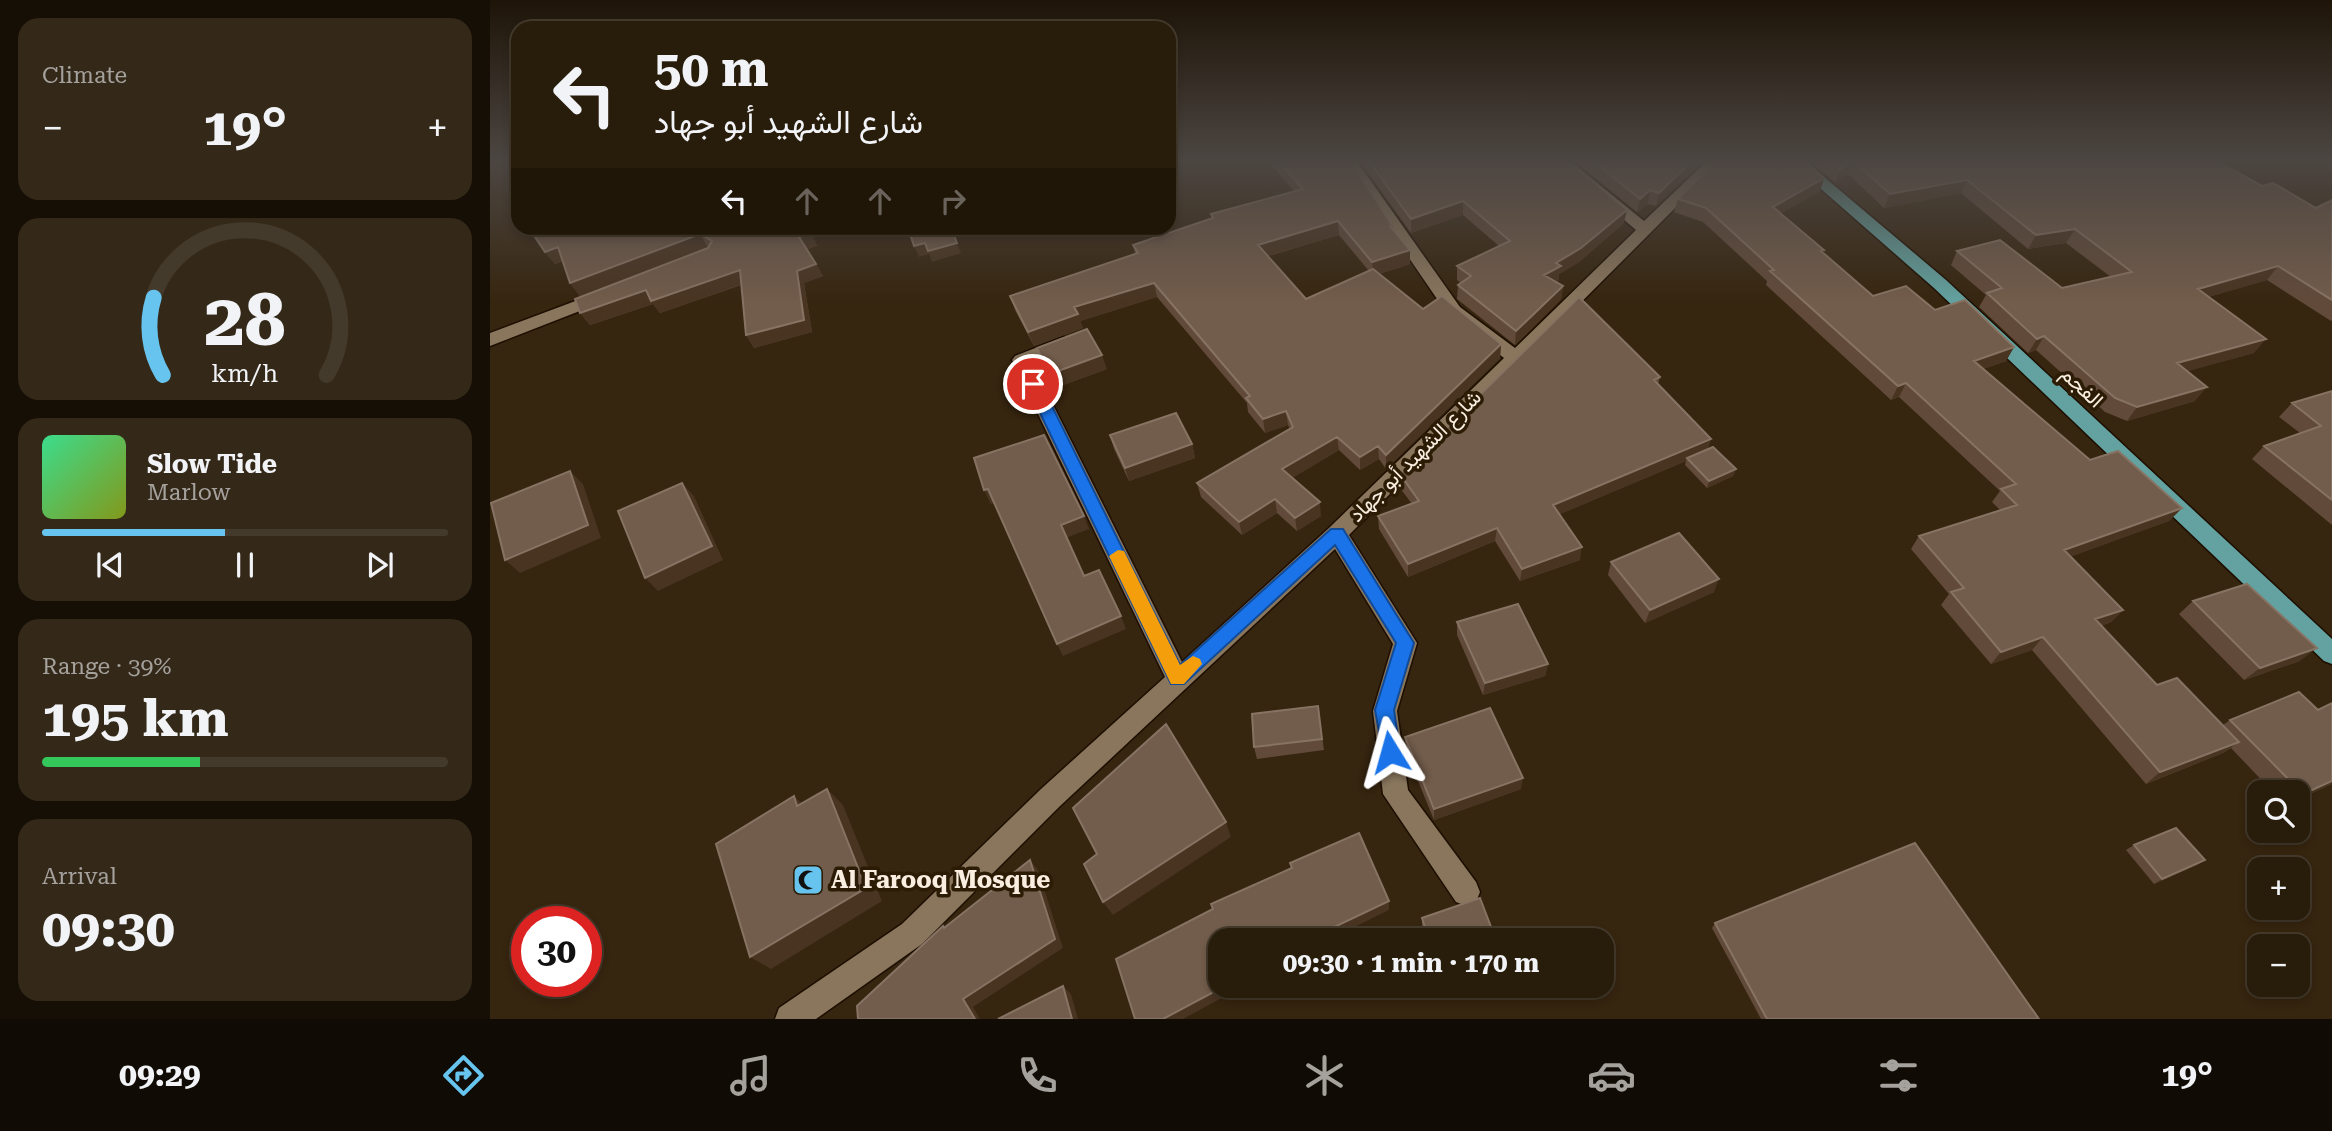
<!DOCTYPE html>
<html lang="en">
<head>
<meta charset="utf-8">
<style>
	:root { --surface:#281c0b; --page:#342919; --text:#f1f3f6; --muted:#a5a19d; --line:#443a2c; --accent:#67c4ef }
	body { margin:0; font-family:"Roboto Serif",Vazirmatn,serif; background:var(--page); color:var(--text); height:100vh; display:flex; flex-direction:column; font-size:26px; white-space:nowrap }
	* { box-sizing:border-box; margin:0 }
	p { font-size:23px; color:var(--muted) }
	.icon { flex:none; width:38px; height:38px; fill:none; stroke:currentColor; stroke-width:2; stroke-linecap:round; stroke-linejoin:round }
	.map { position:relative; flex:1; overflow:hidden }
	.details { display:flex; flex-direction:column; gap:18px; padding:18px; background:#160f06; width:490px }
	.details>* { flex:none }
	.banner { position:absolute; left:21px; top:21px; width:665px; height:214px; border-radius:21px; box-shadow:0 4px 10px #0003,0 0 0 2px var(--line); background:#281c0b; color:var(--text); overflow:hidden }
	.buttons { position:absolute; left:1757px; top:780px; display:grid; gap:14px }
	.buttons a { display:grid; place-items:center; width:63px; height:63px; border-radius:14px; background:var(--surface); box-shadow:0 4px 10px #0003,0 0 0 2px var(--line); font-size:35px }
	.speed { position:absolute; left:21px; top:906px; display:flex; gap:14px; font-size:35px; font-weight:700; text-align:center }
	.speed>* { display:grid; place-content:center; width:91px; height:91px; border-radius:50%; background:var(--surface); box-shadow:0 4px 10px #0003,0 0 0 2px var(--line); line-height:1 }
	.speed .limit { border:10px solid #d22; background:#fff; color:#111 }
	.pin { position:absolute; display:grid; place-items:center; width:60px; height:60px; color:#fff; margin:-30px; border:4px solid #fff; border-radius:50%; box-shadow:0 2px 7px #0007 }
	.me { position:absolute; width:77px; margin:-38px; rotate:352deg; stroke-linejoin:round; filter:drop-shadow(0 0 5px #0008) }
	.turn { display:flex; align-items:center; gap:24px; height:147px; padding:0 28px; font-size:32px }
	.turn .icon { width:91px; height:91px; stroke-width:2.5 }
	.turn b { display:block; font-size:49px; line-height:60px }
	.lanes { display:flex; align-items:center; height:66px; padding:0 28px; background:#0003; justify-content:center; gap:35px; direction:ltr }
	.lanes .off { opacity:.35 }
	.big { font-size:52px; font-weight:700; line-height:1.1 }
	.details .widget { flex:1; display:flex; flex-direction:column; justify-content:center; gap:10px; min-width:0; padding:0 24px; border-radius:21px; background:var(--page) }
	.details .dial { align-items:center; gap:0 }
	.dial svg { height:182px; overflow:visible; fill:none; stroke:var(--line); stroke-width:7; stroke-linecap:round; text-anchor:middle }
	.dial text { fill:var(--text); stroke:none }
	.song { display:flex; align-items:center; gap:21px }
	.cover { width:84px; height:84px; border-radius:10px; background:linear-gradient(135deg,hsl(150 70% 55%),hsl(70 70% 35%)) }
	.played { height:7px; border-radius:4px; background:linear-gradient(90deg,var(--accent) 45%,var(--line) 45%) }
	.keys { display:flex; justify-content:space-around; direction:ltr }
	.heat { display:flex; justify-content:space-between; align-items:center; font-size:38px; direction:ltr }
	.charge { height:10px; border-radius:5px; background:linear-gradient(90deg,#34c759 39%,var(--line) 0) }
	.trip { position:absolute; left:718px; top:928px; width:406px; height:70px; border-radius:21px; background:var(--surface); box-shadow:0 4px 10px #0003,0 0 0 2px var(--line); font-weight:700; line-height:70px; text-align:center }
	.tab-bar { display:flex; height:112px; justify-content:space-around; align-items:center; background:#100b04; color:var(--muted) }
	.tab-bar .icon { width:49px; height:49px }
	.tab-bar .on { color:var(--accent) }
	.tab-bar b { font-size:32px; color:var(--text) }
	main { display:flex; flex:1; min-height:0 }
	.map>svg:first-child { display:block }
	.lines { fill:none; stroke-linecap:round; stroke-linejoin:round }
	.minor-casing { stroke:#1d0e00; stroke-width:3 }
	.major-casing { stroke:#1d0e00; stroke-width:3 }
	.minor { fill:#89765d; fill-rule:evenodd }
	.major { fill:#63a2a0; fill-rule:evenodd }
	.wall { fill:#614a3a; fill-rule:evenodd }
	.shaded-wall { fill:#493421 }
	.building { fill:#725c4b; stroke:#877363; stroke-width:2 }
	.route { fill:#1a73e8; stroke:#114b97; stroke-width:2 }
	.slow { fill:#f59e0b }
	.labels { text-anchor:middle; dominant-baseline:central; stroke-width:7; stroke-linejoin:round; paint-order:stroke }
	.street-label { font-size:21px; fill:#f9eee0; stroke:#2c1c05 }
	.near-poi-label { font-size:24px; font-weight:bold; fill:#f9eee0; stroke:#2c1c05; text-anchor:start }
</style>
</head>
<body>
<main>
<section class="details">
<div class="widget"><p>Climate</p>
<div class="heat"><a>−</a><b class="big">19°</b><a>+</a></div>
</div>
<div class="widget dial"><svg viewBox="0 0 100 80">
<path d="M14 69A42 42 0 1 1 86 69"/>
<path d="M14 69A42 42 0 0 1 10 35" stroke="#67c4ef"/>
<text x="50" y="56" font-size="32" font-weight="700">28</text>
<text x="50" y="72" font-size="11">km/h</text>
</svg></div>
<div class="widget">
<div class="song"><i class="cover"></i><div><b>Slow Tide</b><p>Marlow</p></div></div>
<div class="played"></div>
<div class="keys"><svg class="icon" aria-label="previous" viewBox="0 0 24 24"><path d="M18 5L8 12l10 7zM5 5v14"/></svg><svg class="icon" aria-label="pause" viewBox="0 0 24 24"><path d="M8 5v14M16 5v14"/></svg><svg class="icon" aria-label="next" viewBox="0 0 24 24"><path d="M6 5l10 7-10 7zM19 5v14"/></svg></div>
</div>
<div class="widget"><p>Range · 39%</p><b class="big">195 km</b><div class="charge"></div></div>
<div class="widget"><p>Arrival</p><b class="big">09:30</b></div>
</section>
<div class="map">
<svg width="1842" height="1019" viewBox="0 0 1842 1019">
	<rect width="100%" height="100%" fill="#36250f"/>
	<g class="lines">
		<g class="minor-casing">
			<path id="minor" d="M 852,160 L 866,160 L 970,307 L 1025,348 L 1146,230 L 1063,160 L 1079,160 L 1154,221 L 1218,160 L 1233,160 L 859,535 L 927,643 L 907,711 L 918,790 L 986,882 L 990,892 L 986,902 L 976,906 L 966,902 L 893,794 L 883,711 L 903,644 L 845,549 L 569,807 L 432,944 L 326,1019 L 285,1019 L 289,1008 L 412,924 L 551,789 L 675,677 L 522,360 L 525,356 L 574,337 L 583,343 L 580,347 L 542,363 L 692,662 L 839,528 L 1014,358 L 958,315 Z
				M 112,291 L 121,296 L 118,300 L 0,346 L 0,333 Z"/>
		</g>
		<g class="major-casing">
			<path id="major" d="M 1298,160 L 1314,160 L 1456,280 L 1842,639 L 1842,664 L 1834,661 L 1444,288 Z"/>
		</g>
		<use href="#minor" class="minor"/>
		<use href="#major" class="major"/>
	</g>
	<path class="wall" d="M 777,160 L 860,160 L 902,225 L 903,229 L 920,250 L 920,264 L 889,274 L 933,309 L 1011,344 L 1010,358 L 896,469 L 889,459 L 870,470 L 849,450 L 802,478 L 831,516 L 807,531 L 787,513 L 752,535 L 711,497 L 707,483 L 800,429 L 798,425 L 775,433 L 758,412 L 757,403 L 667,297 L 590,321 L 593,328 L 544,346 L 525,310 L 520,296 L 645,254 L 643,245 L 722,218 L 721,214 L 805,192 ZM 849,235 L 879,271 L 816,299 L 778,256 Z
		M 869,160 L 1077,160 L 1134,223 L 1089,262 L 1069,274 L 1069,280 L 1065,281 L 1073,286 L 1071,299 L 1025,345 L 967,299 L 968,285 L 971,283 L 967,280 L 967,266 L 1009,246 L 973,215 L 921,233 Z
		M 1083,160 L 1214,160 L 1166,206 L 1158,204 L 1147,212 Z
		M 1318,160 L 1725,160 L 1772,186 L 1826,208 L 1842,200 L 1842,320 L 1841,321 L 1777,280 L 1718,297 L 1764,353 L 1697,371 L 1705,401 L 1637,421 L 1615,412 L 1546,350 L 1538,353 L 1489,307 L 1496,295 L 1461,265 L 1467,251 L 1572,288 L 1621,277 L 1576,243 L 1538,249 L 1471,193 L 1394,208 L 1358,174 L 1345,182 Z
		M 1334,178 L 1330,191 L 1291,213 L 1333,253 L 1383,296 L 1445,310 L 1524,347 L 1516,361 L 1493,369 L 1600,460 L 1692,508 L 1679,521 L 1581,556 L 1633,610 L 1621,622 L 1611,626 L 1667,685 L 1733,725 L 1740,720 L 1828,710 L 1842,703 L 1842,784 L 1808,799 L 1808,793 L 1784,793 L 1741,748 L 1733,753 L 1656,784 L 1542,650 L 1501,664 L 1451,605 L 1459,594 L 1421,549 L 1429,536 L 1510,510 L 1502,502 L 1510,491 L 1409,397 L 1401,400 L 1276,285 L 1277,281 L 1213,222 L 1184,212 L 1188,199 Z
		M 39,228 L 319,228 L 327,246 L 317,249 L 333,276 L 314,283 L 322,332 L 264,348 L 256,335 L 251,285 L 170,313 L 163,304 L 100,325 L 90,313 L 218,248 L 218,247 L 90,296 L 80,283 L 73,261 L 65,264 L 55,252 Z
		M 547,348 L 617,369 L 565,388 L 552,362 Z
		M 1170,377 L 1168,384 L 1218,449 L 1246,469 L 1243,476 L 1217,488 L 1195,465 L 1196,461 L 1070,514 L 1090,560 L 1030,581 L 1005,541 L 918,577 L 889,529 L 888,516 L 922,504 L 910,488 L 910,474 Z
		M 1842,391 L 1842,525 L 1762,459 L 1774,446 L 1810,433 L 1789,417 L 1802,403 Z
		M 620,435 L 702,444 L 705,458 L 639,481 L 624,449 Z
		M 1121,562 L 1224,592 L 1155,623 L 1118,575 Z
		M 1703,601 L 1810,661 L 1754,680 L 1689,614 Z
		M 967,622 L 1058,664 L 1055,676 L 993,695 L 967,635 Z
		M 828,706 L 834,750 L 767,759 L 764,747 Z
		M 915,737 L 1031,789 L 944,820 L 915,749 Z
		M 1644,845 L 1715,860 L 1707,865 L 1664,884 L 1636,850 Z
		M 932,918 L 1006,940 L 936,940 L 932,927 Z
		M 1225,923 L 1549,1019 L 1271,1019 L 1222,928 Z"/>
	<path class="shaded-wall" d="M 1203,160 L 1214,160 L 1166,206 L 1169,193 Z
		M 1363,161 L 1358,174 L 1345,182 L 1350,169 Z
		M 1334,178 L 1330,191 L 1279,220 L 1283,207 Z
		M 1477,180 L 1471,193 L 1394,208 L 1400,194 Z
		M 1160,190 L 1158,204 L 1147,212 L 1150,199 Z
		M 973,201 L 973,215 L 921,233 L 921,219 Z
		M 1137,210 L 1134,223 L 1089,262 L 1069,274 L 1069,280 L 1053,289 L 1054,275 L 1066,263 Z
		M 848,221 L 849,235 L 770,258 L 768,245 Z
		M 317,228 L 319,228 L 327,246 L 316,250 L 309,237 Z
		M 1585,229 L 1576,243 L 1538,249 L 1546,235 Z
		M 210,234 L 218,247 L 90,296 L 80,283 Z
		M 435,243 L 467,243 L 471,253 L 442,262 L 439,254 L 429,257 L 424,246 Z
		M 68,247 L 78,259 L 65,264 L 55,252 Z
		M 920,250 L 920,264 L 883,276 L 882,262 Z
		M 326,264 L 333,276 L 314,283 L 322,332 L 264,348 L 256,335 L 307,271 Z
		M 1788,266 L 1777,280 L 1698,303 L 1708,289 Z
		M 250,270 L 258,282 L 170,313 L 163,304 L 100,325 L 90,313 L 156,290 Z
		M 664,283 L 667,297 L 590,321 L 593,328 L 544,346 L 538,332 L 584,307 Z
		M 1073,286 L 1071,299 L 1025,345 L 1026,331 Z
		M 1554,336 L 1546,350 L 1538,353 L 1547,339 Z
		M 1776,339 L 1764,353 L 1676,377 L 1687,363 Z
		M 1011,344 L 1010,358 L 896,469 L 896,455 Z
		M 1524,347 L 1516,361 L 1476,375 L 1484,361 Z
		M 612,355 L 617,369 L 565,388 L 560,374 Z
		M 1416,383 L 1409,397 L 1401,400 L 1408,386 Z
		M 1717,387 L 1705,401 L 1637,421 L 1647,407 Z
		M 796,411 L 798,425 L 775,433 L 773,419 Z
		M 847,437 L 849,450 L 794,483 L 792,469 Z
		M 1221,439 L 1217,453 L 1197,458 L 1196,461 L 1061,518 L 1063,505 Z
		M 702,444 L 705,458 L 639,481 L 635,468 Z
		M 888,446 L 889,459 L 870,470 L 870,457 Z
		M 1246,469 L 1243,476 L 1217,488 L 1219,481 Z
		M 80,471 L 93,484 L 111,538 L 30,573 L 15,560 Z
		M 192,483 L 204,496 L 233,560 L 168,591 L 155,578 Z
		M 498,489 L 505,503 L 501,504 L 494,490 Z
		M 785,499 L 787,513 L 752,535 L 749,522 Z
		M 830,502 L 831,516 L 807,531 L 805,518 Z
		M 1692,508 L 1679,521 L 1564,563 L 1574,550 Z
		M 594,516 L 599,529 L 576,538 L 571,525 Z
		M 1007,528 L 1005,541 L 918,577 L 918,564 Z
		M 1092,547 L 1090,560 L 1030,581 L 1032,569 Z
		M 1229,579 L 1224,592 L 1155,623 L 1160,610 Z
		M 1633,610 L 1621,622 L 1593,632 L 1605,619 Z
		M 631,616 L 636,629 L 573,656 L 567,644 Z
		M 1553,637 L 1542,650 L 1501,664 L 1511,652 Z
		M 1827,648 L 1810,661 L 1754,680 L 1770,668 Z
		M 1058,664 L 1055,676 L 993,695 L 995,683 Z
		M 1749,742 L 1733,753 L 1656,784 L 1670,772 Z
		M 1033,778 L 1031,789 L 944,820 L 944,809 Z
		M 1842,781 L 1842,784 L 1808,799 L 1808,797 L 1813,794 Z
		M 337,789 L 353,805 L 392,901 L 281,969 L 260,957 Z
		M 304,796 L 321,812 L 307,806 Z
		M 736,822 L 741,837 L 623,915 L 613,902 Z
		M 540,860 L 548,870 L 573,948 L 483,1007 L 490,1019 L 485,1019 L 473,999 Z
		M 1715,860 L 1707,865 L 1664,884 L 1672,879 Z
		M 899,901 L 899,910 L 838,940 L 817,940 Z
		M 734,985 L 743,985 L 737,988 L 739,994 L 693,1019 L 673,1019 Z
		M 573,986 L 581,994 L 588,1019 L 582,1019 Z"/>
	<path class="building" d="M 787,160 L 860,160 L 902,225 L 900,226 L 920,250 L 882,262 L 848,221 L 768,245 L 816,299 L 883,269 L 933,309 L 952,296 L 1011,344 L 896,455 L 888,446 L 870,457 L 847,437 L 792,469 L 830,502 L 805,518 L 785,499 L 749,522 L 707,483 L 803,427 L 796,411 L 773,419 L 756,398 L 760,396 L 664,283 L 584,307 L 588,314 L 538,332 L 520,296 L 648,253 L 643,245 L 723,218 L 721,214 L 813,189 Z
		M 878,160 L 1077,160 L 1137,210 L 1091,248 L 1066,263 L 1071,266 L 1054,275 L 1073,286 L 1026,331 L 968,285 L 981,276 L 967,266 L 1020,241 L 973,201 L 921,219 Z
		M 1102,160 L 1203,160 L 1169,193 L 1160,190 L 1150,199 Z
		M 1227,160 L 1314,160 L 1334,178 L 1283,207 L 1334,250 L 1331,251 L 1383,296 L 1416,286 L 1445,310 L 1475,300 L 1524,347 L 1484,361 L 1600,460 L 1628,451 L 1692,508 L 1574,550 L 1633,610 L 1605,619 L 1667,685 L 1687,678 L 1749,742 L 1670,772 L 1553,637 L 1511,652 L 1461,592 L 1474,588 L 1429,536 L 1527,505 L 1511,489 L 1526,484 L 1416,383 L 1408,386 L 1280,271 L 1284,270 L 1216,208 L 1188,199 Z
		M 1339,160 L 1725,160 L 1772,186 L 1783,183 L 1826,208 L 1842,200 L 1842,300 L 1788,266 L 1708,289 L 1776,339 L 1687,363 L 1717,387 L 1647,407 L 1625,398 L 1554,336 L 1547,339 L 1497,293 L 1512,288 L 1467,251 L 1510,240 L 1572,288 L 1642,272 L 1585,229 L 1546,235 L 1477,180 L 1400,194 L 1363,161 L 1350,169 Z
		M 39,228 L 317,228 L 320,234 L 309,237 L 326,264 L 307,271 L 314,320 L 256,335 L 250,270 L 161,301 L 156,290 L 90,313 L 85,299 L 218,248 L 222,241 L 210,234 L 80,283 L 68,247 L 55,252 Z
		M 418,228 L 461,228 L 467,243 L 438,251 L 435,243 L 424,246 Z
		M 1089,297 L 1170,377 L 1164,380 L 1221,439 L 1063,505 L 1092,547 L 1032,569 L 1007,528 L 918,564 L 888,516 L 929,501 L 910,474 Z
		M 597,329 L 612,355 L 560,374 L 547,348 Z
		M 1842,391 L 1842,500 L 1774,446 L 1831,426 L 1802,403 Z
		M 686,413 L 702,444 L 635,468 L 620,435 Z
		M 554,435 L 594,516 L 571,525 L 594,576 L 609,570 L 631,616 L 567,644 L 498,489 L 494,490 L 484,458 Z
		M 1223,447 L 1246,469 L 1219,481 L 1197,458 Z
		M 80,471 L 98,525 L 15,560 L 1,503 Z
		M 192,483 L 222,546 L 155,578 L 128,511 Z
		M 1189,533 L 1229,579 L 1160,610 L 1121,562 Z
		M 1757,584 L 1827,648 L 1770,668 L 1703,601 Z
		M 1028,604 L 1058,664 L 995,683 L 967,622 Z
		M 1809,692 L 1828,710 L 1842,703 L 1842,781 L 1813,794 L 1740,720 Z
		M 828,706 L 832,739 L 764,747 L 762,714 Z
		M 1000,708 L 1033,778 L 944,809 L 915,737 Z
		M 676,724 L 736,822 L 613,902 L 594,864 L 607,854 L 583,808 Z
		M 337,789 L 376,888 L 260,957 L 226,844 L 304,796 L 307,806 Z
		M 1686,828 L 1715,860 L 1672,879 L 1644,845 Z
		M 869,833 L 899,901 L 817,940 L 730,940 L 730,985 L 734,985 L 735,986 L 673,1019 L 645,1019 L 626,959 L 723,909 L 721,904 L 802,868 L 800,863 Z
		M 1425,843 L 1549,1019 L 1277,1019 L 1225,923 Z
		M 540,860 L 565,939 L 473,999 L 485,1019 L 368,1019 L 367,1006 L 453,926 L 454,928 Z
		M 990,898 L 1006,940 L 939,940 L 932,918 Z
		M 573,986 L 582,1019 L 508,1019 Z"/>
	<linearGradient id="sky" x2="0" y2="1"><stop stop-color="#1e1408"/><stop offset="0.53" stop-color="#4c4642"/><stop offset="1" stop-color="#4c4642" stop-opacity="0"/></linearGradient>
	<rect width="1842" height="303" fill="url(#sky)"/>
	<path class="route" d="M 543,379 L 551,384 L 690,665 L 841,529 L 853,529 L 924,643 L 904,710 L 910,752 L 907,759 L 900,761 L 894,759 L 885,710 L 906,643 L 845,545 L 694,684 L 681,684 L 536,384 Z"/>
	<path class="slow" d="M 628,550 L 634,551 L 690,665 L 703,656 L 710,659 L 712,664 L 694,684 L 681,684 L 619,556 Z"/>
	<defs>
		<g id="mosque-square" transform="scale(1.575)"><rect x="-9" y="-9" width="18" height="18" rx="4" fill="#67c4ef" stroke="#2c1c05"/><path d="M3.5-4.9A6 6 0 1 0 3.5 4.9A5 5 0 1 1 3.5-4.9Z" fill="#111"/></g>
	</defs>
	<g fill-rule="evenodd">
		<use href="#mosque-square" x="318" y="880"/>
	</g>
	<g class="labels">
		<g class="street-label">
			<text transform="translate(1592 387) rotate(43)">الفجم</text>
			<text transform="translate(925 456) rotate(-45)">شارع الشهيد أبو جهاد</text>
		</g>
		<g class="near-poi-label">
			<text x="341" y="880">Al Farooq Mosque</text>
		</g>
	</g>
</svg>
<div class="buttons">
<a><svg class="icon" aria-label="search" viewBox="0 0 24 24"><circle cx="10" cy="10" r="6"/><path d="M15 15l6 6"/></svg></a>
<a>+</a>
<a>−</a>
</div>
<div class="speed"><div class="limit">30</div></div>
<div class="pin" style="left:543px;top:384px;background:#d93025"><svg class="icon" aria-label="arrive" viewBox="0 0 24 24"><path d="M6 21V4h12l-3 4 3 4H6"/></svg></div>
<svg class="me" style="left:900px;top:752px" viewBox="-20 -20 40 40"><path d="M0-17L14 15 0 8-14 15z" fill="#1a73e8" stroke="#fff" stroke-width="4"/></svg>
<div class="trip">09:30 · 1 min · 170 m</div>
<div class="banner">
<div class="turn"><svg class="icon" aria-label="left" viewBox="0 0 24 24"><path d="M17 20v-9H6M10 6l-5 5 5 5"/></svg><div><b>50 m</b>شارع الشهيد أبو جهاد</div></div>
<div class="lanes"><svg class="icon" aria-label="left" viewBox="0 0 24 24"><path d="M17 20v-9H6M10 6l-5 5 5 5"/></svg><svg class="icon off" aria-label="ahead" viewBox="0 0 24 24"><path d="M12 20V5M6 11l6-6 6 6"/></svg><svg class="icon off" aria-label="ahead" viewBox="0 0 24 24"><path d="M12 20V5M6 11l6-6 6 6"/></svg><svg class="icon off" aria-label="right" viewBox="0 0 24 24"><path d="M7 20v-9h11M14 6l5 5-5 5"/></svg></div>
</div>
</div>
</main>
<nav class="tab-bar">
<b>09:29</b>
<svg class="icon on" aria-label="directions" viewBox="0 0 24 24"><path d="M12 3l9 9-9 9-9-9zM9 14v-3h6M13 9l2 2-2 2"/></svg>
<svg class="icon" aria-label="music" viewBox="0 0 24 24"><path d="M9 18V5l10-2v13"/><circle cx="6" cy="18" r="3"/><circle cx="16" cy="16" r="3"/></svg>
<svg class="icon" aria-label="phone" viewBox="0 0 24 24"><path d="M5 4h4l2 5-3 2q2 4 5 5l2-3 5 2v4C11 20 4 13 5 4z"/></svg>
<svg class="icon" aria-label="climate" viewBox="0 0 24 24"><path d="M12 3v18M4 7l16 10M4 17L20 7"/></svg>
<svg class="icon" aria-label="car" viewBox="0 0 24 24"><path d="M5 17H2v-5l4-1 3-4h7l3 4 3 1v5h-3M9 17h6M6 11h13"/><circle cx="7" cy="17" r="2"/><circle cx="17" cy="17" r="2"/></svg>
<svg class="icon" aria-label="filters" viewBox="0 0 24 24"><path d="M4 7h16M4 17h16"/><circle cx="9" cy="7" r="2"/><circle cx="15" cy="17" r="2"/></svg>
<b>19°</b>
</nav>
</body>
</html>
